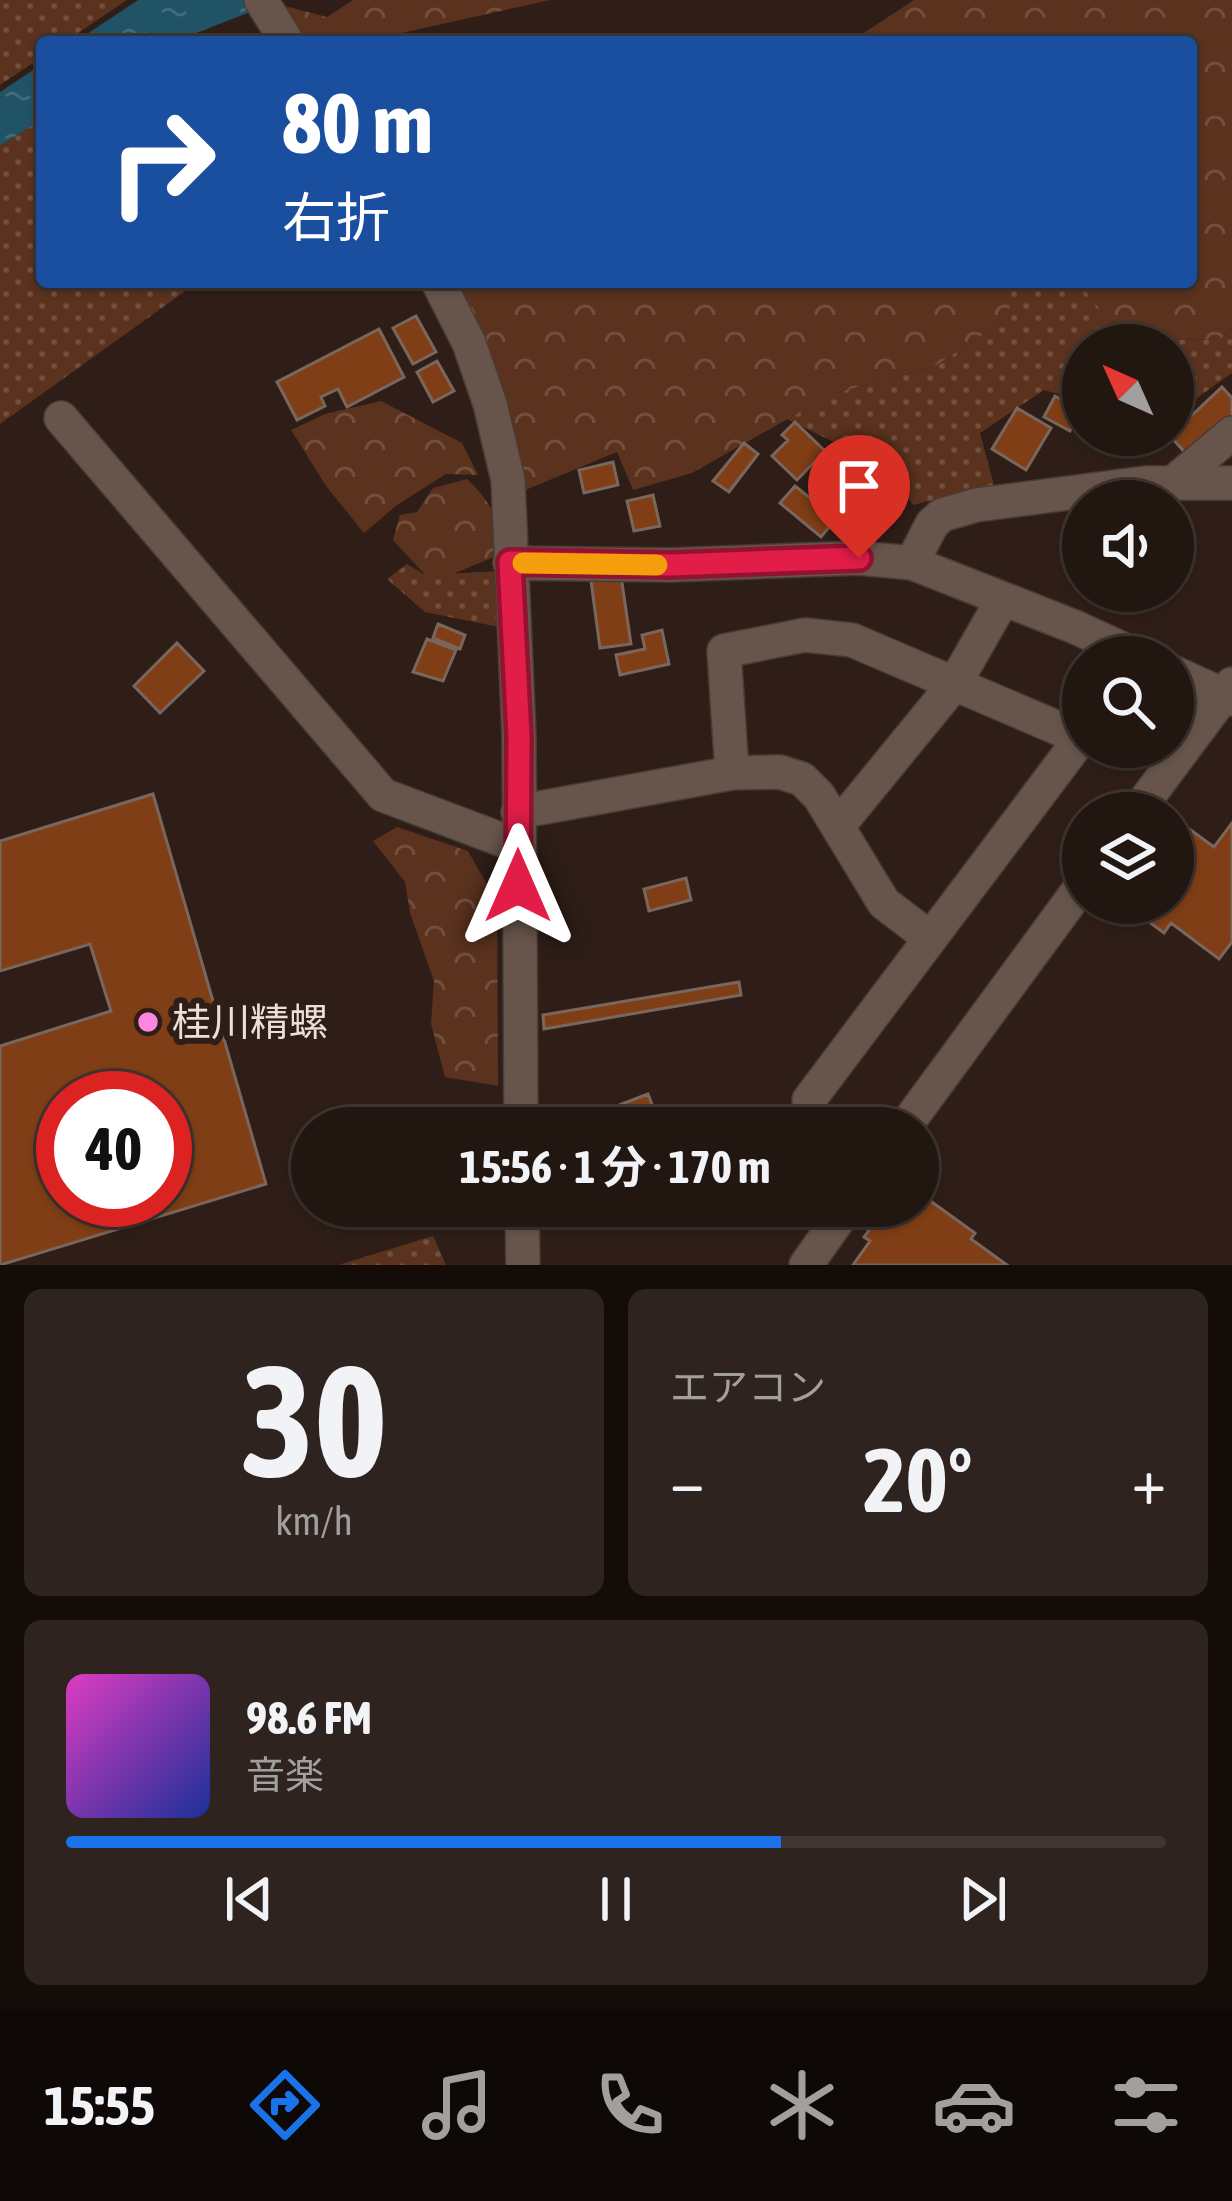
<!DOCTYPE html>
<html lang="ja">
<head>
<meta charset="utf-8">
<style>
	:root { --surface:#221611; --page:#2e231f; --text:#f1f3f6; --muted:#a29f9f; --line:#3f3531; --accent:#1a73e8 }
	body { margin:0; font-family:"Asap Condensed","Noto Sans JP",sans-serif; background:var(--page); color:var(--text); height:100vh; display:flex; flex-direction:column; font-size:45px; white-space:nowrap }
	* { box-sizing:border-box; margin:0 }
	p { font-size:39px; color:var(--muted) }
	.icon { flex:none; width:66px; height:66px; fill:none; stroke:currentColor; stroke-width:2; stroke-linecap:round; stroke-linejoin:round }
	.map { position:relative; height:1265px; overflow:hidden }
	.side { display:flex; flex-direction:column; gap:24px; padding:24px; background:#130c09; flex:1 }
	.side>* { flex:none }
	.top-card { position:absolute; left:36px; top:36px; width:1161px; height:252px; border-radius:12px; box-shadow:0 3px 9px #0004,0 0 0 3px var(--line); background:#1a4fa0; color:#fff; overflow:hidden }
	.needle { width:78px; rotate:315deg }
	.controls { position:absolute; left:1062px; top:324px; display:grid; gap:24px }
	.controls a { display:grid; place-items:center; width:132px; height:132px; border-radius:50%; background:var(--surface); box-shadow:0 3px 9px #0004,0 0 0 3px var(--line); font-size:60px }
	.speed { position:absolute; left:36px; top:1071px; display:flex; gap:24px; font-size:60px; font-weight:700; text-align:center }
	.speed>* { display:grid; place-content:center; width:156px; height:156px; border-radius:50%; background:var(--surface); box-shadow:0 3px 9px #0004,0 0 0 3px var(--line); line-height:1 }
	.speed .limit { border:18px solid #d22; background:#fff; color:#111 }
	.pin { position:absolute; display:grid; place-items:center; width:102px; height:102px; color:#fff; margin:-123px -51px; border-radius:50% 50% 50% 0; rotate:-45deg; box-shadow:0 0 12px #0007 }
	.pin .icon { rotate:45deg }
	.me { position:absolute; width:132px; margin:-66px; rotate:0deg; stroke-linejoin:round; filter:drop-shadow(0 0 9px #0008) }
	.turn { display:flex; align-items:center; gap:42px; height:252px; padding:0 48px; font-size:54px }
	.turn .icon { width:156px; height:156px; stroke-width:2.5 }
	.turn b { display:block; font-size:84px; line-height:102px }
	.big { font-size:90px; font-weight:700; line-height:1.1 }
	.side .tile { flex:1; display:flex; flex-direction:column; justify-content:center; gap:18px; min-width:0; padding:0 42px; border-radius:18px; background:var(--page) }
	.side .dial { align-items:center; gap:0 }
	.dial b { font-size:156px; line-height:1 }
	.song { display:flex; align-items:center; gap:36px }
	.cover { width:144px; height:144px; border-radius:18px; background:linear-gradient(135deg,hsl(310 70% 55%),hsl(230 70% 35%)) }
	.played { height:12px; border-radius:6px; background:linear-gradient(90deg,var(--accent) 65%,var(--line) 65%) }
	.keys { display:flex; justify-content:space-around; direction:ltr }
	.heat { display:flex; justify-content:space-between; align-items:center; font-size:66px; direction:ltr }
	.side .tiles { flex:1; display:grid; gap:24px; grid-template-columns:1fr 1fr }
	.tile:last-child { grid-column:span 2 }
	.trip { position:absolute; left:291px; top:1107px; width:648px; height:120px; border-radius:60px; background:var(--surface); box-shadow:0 3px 9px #0004,0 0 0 3px var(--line); font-weight:700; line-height:120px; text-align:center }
	.tabs { display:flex; height:192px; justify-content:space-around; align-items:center; background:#0e0907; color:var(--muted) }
	.tabs .icon { width:84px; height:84px }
	.tabs .active { color:var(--accent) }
	.tabs b { font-size:54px; color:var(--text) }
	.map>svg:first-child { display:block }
	.grass { fill:url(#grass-dots) }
	.forest { fill:url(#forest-crowns) }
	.water { fill:url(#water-ripples) }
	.building { fill:#7f3e15; stroke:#79675e; stroke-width:3; fill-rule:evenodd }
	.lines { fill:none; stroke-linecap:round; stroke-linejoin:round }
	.minor-casing { stroke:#483c36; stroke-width:36 }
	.minor { stroke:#67554c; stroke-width:33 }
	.route-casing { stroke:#92132f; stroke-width:30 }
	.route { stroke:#e11d48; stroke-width:21 }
	.slow { stroke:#f59e0b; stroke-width:21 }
	.poi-dot { fill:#fe86e0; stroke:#2e1e17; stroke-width:4.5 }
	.labels { text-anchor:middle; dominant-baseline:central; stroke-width:12; stroke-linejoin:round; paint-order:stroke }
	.poi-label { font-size:39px; fill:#eadfd9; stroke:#2e1e17; text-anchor:start }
</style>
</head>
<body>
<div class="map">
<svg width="1232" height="1265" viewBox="0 0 1232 1265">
	<defs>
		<pattern id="grass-dots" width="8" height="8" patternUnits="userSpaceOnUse" patternTransform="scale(3)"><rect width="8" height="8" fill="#5a321d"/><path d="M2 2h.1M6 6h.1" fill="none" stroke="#724f3d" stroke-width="1.8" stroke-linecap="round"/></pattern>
		<pattern id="forest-crowns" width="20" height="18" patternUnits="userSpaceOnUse" patternTransform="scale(3)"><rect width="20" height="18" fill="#5a321d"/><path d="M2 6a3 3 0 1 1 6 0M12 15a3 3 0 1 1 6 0" fill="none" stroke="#724f3d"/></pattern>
		<pattern id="water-ripples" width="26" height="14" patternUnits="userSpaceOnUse" patternTransform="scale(3)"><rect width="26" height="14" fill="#205366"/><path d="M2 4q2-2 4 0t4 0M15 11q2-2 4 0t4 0" fill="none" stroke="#416b7b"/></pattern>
	</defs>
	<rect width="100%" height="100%" fill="#2e1e17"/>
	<path class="grass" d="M 0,0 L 127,0 L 65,42 L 42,42 L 42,57 L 0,85 Z
		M 42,119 L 42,282 L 198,282 L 0,424 L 0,146 Z
		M 1005,282 L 1079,282 L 1125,341 L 1221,339 L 1232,328 L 1232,373 L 1173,415 L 1173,345 L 1083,345 L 1083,401 L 1044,390 L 980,433 L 994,485 L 913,505 L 889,469 L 785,418 L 832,394 L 935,366 L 1011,316 Z
		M 407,564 L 425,575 L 500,571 L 499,627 L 425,612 L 387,579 Z
		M 433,1236 L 446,1265 L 338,1265 Z"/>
	<path class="forest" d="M 262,0 L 327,17 L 353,0 L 550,0 L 361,42 L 304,42 Z
		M 914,0 L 1232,0 L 1232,328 L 1221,339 L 1125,341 L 1079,282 L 1191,282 L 1191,42 L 850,42 Z
		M 451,282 L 1005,282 L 1011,316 L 935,366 L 832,394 L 692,473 L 633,490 L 617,452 L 523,491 L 516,441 Z
		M 381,401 L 462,443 L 478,475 L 446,474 L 397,505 L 364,533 L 326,486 L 291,430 L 325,414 Z
		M 467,479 C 491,502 501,520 501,554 L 448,576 L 425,575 L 393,540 L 400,515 L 417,512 L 433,488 Z
		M 397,827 L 468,851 L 497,902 L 498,1086 L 445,1077 L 431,1024 L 434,981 L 410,913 L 405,882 L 373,841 Z"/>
	<path class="water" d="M 138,0 L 281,0 L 173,42 L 75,42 Z
		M 42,64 L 42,119 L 0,146 L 0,92 Z"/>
	<path class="building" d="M 416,316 L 436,352 L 413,364 L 393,328 Z
		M 379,329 L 404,377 L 347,407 L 338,389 L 321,397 L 325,406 L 297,420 L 277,382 Z
		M 437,361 L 454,391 L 433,402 L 417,372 Z
		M 1222,387 L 1232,398 L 1232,419 L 1191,459 L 1170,436 Z
		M 1055,396 L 1081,410 L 1070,431 L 1044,417 Z
		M 1017,408 L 1051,428 L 1026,470 L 992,449 Z
		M 795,422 L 825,451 L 797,480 L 772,456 L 788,440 L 782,435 Z
		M 744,443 L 758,454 L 729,492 L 713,481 Z
		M 613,462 L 618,485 L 584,493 L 579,470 Z
		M 826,469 L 869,506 L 855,522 L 812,485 Z
		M 795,486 L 836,519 L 821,537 L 780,503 Z
		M 653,495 L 660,526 L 634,531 L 627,501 Z
		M 621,576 L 631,644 L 600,648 L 591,581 Z
		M 438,624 L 465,635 L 460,649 L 433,638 Z
		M 662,630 L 669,664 L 620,675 L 616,655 L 645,649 L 642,635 Z
		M 427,639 L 456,650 L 443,681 L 413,672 Z
		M 177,643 L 204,671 L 160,713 L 134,686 Z
		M 153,794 L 266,1184 L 0,1265 L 0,1046 L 111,1011 L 90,944 L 0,971 L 0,841 ZM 63,1098 L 165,1098 L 165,1200 L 63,1200 Z
		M 1181,823 L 1214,847 L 1232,823 L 1232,942 L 1219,959 L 1171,923 L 1164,933 L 1123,903 L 1173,903 L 1173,834 Z
		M 686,878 L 691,900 L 649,911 L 644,889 Z
		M 739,982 L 741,995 L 544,1029 L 543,1015 Z
		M 648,1094 L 661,1128 L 604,1128 L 598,1113 Z
		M 918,1192 L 975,1233 L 971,1239 L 1007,1265 L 853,1265 L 870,1241 L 864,1237 L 886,1206 L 918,1206 Z"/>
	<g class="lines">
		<g class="minor-casing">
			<path id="minor" d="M 261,0 L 287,42
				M 438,282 L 469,343 L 490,404 L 508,480 L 519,736 L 521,1128
				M 61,418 L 383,795 L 518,846
				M 1175,481 L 1232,433
				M 510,563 L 670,565 L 859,558 L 912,563 L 1075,627 L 1140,657
				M 912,563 L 932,524 L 942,515 L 976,505 L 1145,483 L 1232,483
				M 1173,672 L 1232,699
				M 732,773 L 724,651 L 805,635 L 852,640 L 1081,738 L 809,1100
				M 518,812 L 732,773 L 780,772 L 802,779 L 819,796 L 884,903 L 930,938
				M 1136,813 L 1232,684
				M 838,826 L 955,683 L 1003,599
				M 904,1128 L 1083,884
				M 522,1206 L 523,1265
				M 806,1265 L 848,1206"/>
		</g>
		<use href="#minor" class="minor"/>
	</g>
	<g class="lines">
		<g class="route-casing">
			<path id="route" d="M 518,886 L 519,736 L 510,562 L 670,565 L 859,558"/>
		</g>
		<use href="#route" class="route"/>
		<path class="slow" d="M 523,563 L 657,565"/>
	</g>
	<circle class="poi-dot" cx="148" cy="1022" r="12"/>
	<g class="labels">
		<g class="poi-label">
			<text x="172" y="1022">桂川精螺</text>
		</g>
	</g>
</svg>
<div class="controls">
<a><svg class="needle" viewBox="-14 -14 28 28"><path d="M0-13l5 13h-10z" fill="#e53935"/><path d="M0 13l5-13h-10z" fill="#a29f9f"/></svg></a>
<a><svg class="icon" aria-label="sound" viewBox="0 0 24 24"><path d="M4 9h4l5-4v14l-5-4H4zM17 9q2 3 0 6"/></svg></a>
<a><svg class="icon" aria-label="search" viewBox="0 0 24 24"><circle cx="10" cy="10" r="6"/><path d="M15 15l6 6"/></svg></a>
<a><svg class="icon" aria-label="layers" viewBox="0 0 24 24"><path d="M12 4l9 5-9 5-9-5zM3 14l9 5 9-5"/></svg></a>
</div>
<div class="speed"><div class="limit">40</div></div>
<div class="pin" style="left:859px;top:558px;background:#d93025"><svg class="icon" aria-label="arrive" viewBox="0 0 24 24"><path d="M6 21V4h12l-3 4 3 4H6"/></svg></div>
<svg class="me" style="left:518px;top:886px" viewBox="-20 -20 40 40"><path d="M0-17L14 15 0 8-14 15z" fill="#e11d48" stroke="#fff" stroke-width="4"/></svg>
<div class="trip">15:56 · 1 分 · 170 m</div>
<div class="top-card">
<div class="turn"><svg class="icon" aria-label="right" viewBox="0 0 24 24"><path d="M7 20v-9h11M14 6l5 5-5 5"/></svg><div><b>80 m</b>右折</div></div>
</div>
</div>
<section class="side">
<div class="tiles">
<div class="tile dial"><b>30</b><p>km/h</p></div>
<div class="tile"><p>エアコン</p>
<div class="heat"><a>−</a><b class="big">20°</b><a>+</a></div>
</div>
<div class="tile">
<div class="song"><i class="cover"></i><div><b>98.6 FM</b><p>音楽</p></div></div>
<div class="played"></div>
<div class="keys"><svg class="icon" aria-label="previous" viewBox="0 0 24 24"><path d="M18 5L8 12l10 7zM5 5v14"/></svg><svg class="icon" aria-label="pause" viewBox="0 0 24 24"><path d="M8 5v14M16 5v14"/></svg><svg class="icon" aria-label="next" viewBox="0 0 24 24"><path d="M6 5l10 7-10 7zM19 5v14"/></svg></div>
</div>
</div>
</section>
<nav class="tabs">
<b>15:55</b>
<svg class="icon active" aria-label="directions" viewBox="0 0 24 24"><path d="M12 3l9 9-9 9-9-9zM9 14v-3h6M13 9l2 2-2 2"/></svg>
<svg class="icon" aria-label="music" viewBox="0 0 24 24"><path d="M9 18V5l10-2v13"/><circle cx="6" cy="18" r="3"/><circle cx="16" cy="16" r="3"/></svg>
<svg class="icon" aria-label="phone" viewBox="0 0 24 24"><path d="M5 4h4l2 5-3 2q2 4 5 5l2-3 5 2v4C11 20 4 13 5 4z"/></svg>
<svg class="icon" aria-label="climate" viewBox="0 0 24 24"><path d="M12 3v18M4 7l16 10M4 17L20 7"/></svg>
<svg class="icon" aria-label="car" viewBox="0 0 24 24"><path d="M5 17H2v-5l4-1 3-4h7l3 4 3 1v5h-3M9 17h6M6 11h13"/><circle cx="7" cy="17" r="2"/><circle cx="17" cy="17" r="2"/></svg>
<svg class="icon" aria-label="filters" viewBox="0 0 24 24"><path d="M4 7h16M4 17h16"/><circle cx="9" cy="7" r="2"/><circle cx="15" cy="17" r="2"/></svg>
</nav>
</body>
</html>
